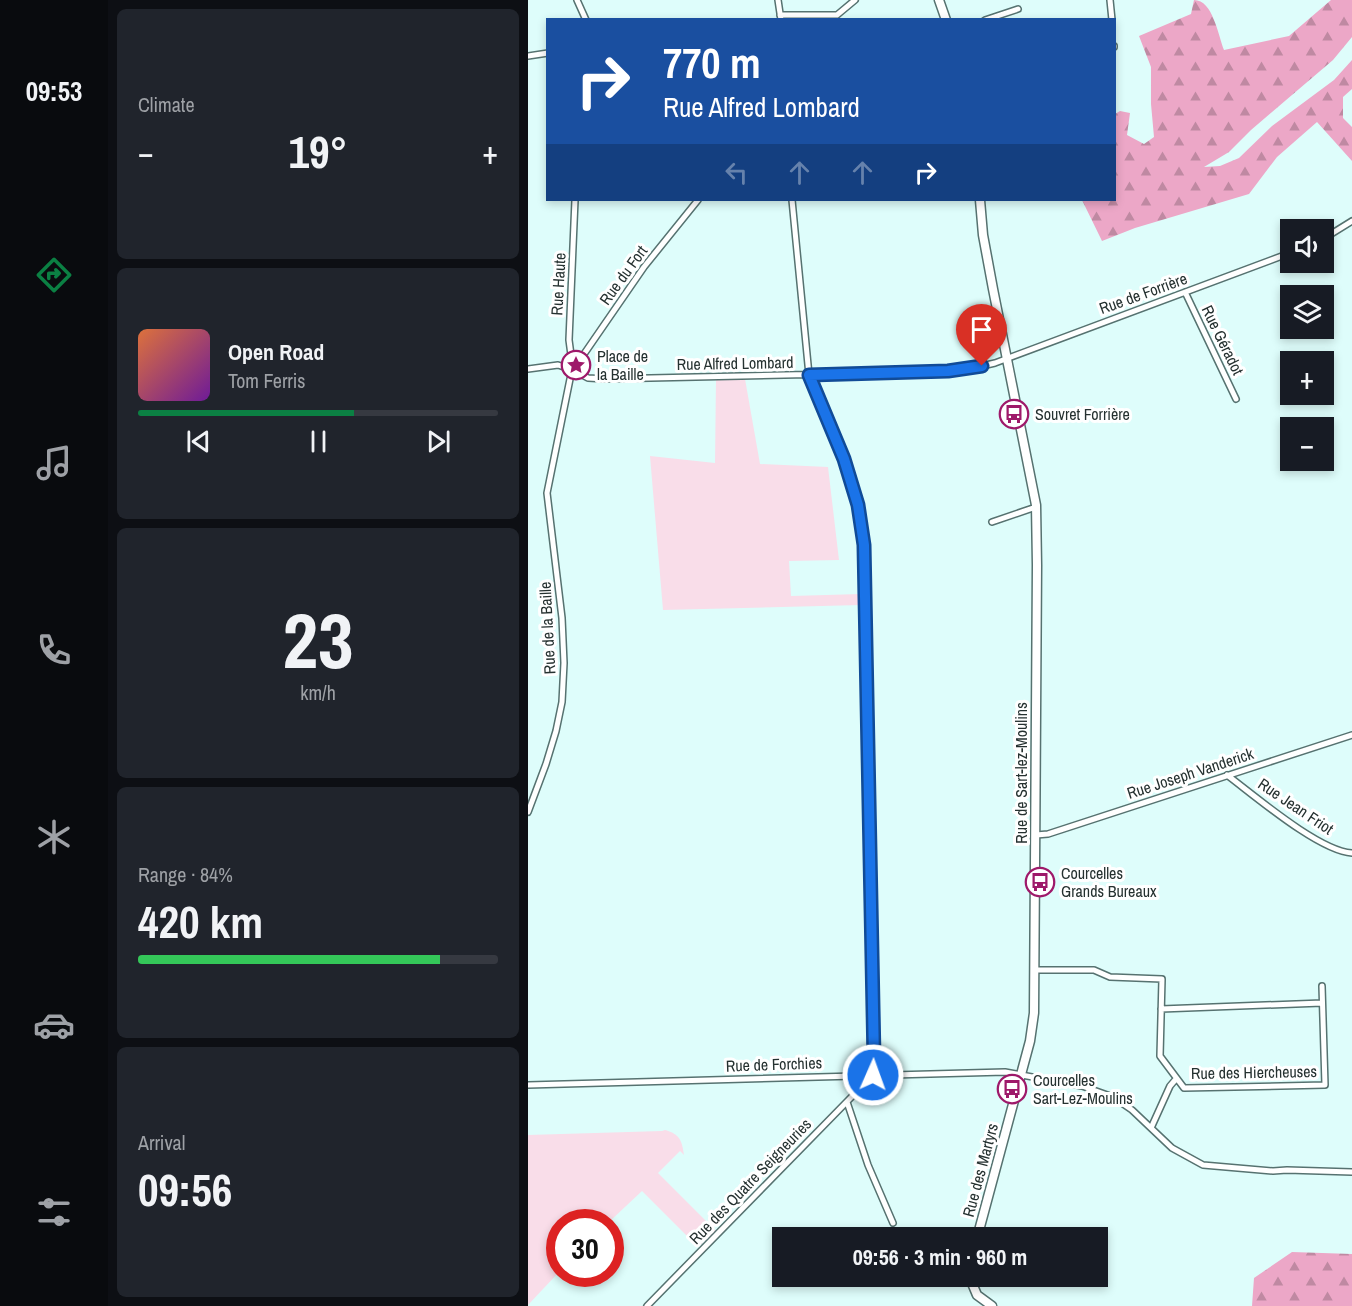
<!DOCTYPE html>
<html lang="en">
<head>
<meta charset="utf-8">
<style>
	:root { --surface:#171b24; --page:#20242c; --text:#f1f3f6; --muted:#9ea1a6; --line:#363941; --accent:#0b8043 }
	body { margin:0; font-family:"Archivo Narrow",sans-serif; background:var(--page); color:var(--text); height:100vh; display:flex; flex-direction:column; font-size:22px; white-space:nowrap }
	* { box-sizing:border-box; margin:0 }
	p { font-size:20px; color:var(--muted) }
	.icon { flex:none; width:33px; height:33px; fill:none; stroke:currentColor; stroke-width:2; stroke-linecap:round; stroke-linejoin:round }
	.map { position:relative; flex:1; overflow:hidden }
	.panel { display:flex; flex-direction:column; gap:9px; padding:9px; background:#0d0f14; width:420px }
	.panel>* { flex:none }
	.hud { position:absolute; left:18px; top:18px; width:570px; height:183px; border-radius:0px; box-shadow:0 3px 9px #0003; background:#1a4fa0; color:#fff; overflow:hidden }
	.buttons { position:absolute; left:752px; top:219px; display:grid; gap:12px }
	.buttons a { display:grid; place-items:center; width:54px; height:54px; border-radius:0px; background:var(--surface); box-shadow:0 3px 9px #0003; font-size:30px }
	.speed { position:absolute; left:18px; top:1209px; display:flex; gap:12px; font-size:30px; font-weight:700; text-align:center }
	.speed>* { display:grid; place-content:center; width:78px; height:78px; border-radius:50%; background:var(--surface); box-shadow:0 3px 9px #0003; line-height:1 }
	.speed .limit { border:9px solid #d22; background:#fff; color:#111 }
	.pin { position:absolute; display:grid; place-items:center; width:51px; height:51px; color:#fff; margin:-62px -26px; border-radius:50% 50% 50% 0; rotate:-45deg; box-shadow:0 0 6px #0007 }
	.pin .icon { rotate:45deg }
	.me { position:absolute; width:66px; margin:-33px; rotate:2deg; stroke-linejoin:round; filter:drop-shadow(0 0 4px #0008) }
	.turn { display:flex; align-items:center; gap:21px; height:126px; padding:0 18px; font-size:27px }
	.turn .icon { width:78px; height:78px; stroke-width:2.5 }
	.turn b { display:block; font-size:42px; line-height:51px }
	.lanes { display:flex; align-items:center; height:57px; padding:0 18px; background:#0003; justify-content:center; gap:30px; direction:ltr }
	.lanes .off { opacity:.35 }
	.big { font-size:45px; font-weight:800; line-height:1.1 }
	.panel .tile { flex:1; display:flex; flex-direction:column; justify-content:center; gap:9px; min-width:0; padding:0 21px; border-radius:9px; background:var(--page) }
	.panel .dial { align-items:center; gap:0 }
	.dial b { font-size:78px; line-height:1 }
	.song { display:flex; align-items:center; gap:18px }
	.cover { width:72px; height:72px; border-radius:9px; background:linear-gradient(135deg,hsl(20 70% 55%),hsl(280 70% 35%)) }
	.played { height:6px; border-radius:3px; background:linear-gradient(90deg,var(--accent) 60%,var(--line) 60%) }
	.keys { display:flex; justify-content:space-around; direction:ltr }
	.heat { display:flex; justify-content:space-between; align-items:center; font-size:33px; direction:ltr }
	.charge { height:9px; border-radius:4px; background:linear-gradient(90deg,#34c759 84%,var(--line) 0) }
	.trip { position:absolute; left:244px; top:1227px; width:336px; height:60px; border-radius:0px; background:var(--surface); box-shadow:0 3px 9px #0003; font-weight:800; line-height:60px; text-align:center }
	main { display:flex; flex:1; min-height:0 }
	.dock { display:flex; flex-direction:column; width:108px; justify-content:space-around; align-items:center; background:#090b0e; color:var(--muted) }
	.dock .icon { width:42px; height:42px }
	.dock .active { color:var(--accent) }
	.dock b { font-size:27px; color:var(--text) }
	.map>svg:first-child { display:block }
	.grass { fill:#f9dde9 }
	.forest { fill:url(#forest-firs) }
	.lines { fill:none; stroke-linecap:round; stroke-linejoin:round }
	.minor-casing { stroke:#567270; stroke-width:8 }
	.secondary-casing { stroke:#567270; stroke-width:11 }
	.minor { stroke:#fff; stroke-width:5 }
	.secondary { stroke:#fff; stroke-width:8 }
	.route-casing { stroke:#114b97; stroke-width:15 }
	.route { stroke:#1a73e8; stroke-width:10 }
	.labels { text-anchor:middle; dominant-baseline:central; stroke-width:6; stroke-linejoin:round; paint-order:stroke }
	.street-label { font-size:16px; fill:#253130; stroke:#fff }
	.poi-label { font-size:16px; fill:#253130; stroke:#fff; text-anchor:start }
</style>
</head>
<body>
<main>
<nav class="dock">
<b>09:53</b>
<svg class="icon active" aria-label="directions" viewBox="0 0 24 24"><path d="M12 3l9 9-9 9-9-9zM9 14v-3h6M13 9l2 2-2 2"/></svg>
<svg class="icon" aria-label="music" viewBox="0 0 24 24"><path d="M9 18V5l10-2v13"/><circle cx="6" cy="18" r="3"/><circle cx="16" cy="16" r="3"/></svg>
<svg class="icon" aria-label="phone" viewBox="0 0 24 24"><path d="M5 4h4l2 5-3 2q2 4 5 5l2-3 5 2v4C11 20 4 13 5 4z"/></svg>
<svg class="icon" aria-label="climate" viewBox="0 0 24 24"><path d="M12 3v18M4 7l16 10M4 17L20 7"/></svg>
<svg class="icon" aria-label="car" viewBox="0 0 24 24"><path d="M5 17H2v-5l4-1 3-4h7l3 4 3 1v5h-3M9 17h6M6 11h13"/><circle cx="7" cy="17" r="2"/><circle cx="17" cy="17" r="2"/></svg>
<svg class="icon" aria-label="filters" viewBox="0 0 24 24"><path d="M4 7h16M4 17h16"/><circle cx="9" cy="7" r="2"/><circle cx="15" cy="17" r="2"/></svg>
</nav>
<section class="panel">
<div class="tile"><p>Climate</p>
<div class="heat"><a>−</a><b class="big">19°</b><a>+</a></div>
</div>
<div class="tile">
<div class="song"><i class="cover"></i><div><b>Open Road</b><p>Tom Ferris</p></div></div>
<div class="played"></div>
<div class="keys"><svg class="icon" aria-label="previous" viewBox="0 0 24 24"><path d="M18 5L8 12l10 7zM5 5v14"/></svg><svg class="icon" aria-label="pause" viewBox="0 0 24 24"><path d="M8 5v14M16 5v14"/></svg><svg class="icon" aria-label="next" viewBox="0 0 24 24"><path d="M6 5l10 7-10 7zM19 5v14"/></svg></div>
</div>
<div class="tile dial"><b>23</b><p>km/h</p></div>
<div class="tile"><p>Range · 84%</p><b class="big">420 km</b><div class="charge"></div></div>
<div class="tile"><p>Arrival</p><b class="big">09:56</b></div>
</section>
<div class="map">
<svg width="824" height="1306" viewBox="0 0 824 1306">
	<defs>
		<pattern id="forest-firs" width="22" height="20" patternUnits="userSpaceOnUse" patternTransform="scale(1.5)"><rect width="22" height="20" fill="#eca7c7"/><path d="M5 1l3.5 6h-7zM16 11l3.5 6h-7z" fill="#bf89a2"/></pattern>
	</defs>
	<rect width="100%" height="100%" fill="#defdfb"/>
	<path class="grass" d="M 188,379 L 217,379 L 232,464 L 300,467 L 311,560 L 261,561 L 263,596 L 333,594 L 333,605 L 135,610 L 122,456 L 187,463 Z
		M 137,1130 C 152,1134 154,1141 156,1155 L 152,1151 L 130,1173 L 188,1231 L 170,1247 L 114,1191 L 81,1222 L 32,1222 L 31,1272 L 0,1305 L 0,1135 L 134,1131 Z"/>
	<path class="forest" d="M 666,0 C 685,0 690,35 696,50 L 761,36 L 803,0 L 824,0 L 824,37 L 805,60 L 723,130 L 701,152 L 676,167 L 692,166 L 711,158 L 744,126 L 806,80 L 824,60 L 824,89 L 815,97 L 815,118 L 824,127 L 824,161 L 789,122 L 749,157 L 721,194 L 607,228 L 574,241 L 554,200 L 586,200 L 587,114 L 592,111 L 602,113 L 599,135 L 616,144 L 626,137 L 623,104 L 623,67 L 611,36 L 663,14 Z
		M 764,1252 L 824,1254 L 824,1306 L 724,1306 L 726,1278 Z"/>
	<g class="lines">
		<g class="minor-casing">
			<path id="minor" d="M 49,0 L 58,20
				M 250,0 L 253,20
				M 582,0 L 584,20
				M 252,15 L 309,15 L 327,0
				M 457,20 L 490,9
				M 586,46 L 586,47
				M 0,56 L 20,53
				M 264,200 L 281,375 L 316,459 L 330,505 L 336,545 L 346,1059 L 345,1075
				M 795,239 L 824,221
				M 657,292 L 708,399
				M 0,369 L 30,365 L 45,370 L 60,378 L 77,379 L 393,372 L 441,369 L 467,363 L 762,253
				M 45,370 L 41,340 L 47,200
				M 464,522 L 508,507
				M 699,775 C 727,796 791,851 824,853
				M 0,812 L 18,764 L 28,731 L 34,702 L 36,663 L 34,618 L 19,493 L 42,379 L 45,370 L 116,267 L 170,200
				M 508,835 L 520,834 L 824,735
				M 507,970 L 566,970 L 582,977 L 634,979 L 632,1056 L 656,1088 L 797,1085 L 794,986
				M 633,1009 L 794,1003
				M 0,1085 L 477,1072 L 554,1086 L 585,1097 L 604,1110 L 644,1148 L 675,1165 L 745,1171 L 759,1170 L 824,1172
				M 319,1102 L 340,1165 L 365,1223
				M 623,1128 L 642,1086 L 648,1079
				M 119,1306 L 345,1075"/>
		</g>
		<g class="secondary-casing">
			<path id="secondary" d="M 411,0 L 418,20
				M 449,1238 L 502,1041 L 506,1013 L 509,565 L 508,505 L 465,289 L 455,235 L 452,200
				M 441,1276 L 449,1295 L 464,1306"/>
		</g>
		<use href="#minor" class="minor"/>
		<use href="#secondary" class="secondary"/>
	</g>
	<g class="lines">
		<g class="route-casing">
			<path id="route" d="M 345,1075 L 346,1059 L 336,545 L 330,505 L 316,459 L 281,375 L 420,371 L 454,366"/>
		</g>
		<use href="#route" class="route"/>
	</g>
	<defs>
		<g id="sight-ring" transform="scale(1.5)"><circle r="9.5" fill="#fff" stroke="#9e196a" stroke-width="1.5"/><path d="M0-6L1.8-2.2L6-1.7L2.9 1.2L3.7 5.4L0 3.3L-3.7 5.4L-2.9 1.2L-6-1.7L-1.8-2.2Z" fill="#9e196a"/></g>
		<g id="bus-ring" transform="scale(1.5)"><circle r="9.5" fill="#fff" stroke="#9e196a" stroke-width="1.5"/><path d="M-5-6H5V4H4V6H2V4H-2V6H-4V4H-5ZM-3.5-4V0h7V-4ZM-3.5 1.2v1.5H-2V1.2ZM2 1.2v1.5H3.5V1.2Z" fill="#9e196a"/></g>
	</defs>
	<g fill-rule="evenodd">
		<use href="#sight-ring" x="48" y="365"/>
		<use href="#bus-ring" x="486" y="414"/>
		<use href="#bus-ring" x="512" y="882"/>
		<use href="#bus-ring" x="484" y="1089"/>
	</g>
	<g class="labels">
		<g class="street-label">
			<text transform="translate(95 275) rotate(-54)">Rue du Fort</text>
			<text transform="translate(30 284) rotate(-87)">Rue Haute</text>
			<text transform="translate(615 293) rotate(-20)">Rue de Forrière</text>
			<text transform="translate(695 340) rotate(64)">Rue Géradot</text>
			<text transform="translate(207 363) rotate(-1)">Rue Alfred Lombard</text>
			<text transform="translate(19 628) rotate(-93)">Rue de la Baille</text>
			<text transform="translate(493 773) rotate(-90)">Rue de Sart-lez-Moulins</text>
			<text transform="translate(662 773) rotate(-18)">Rue Joseph Vanderick</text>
			<text transform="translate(768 806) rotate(34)">Rue Jean Friot</text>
			<text transform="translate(246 1064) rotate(-2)">Rue de Forchies</text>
			<text transform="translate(726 1072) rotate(-1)">Rue des Hiercheuses</text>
			<text transform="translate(452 1170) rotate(-75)">Rue des Martyrs</text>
			<text transform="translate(222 1181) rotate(-46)">Rue des Quatre Seigneuries</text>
		</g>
		<g class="poi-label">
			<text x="69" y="356">Place de<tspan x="69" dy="18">la Baille</tspan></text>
			<text x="507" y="414">Souvret Forrière</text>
			<text x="533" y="873">Courcelles<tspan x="533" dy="18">Grands Bureaux</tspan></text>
			<text x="505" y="1080">Courcelles<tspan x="505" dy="18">Sart-Lez-Moulins</tspan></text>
		</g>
	</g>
</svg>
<div class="buttons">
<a><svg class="icon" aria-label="sound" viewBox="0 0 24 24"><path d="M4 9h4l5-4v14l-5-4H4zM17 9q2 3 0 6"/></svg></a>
<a><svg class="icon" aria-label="layers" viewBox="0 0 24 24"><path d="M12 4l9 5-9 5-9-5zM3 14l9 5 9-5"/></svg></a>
<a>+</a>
<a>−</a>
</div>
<div class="speed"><div class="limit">30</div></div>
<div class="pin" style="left:454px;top:366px;background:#d93025"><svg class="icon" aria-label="arrive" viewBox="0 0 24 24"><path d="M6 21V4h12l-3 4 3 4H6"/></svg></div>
<svg class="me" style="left:345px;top:1075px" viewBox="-20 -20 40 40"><circle r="17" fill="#1a73e8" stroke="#fff" stroke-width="3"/><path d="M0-11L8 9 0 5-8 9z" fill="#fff"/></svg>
<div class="trip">09:56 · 3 min · 960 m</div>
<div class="hud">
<div class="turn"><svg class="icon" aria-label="right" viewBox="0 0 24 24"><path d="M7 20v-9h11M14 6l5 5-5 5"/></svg><div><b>770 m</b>Rue Alfred Lombard</div></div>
<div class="lanes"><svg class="icon off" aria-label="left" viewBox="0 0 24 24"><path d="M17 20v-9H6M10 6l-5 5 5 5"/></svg><svg class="icon off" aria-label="ahead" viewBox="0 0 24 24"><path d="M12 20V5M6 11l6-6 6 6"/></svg><svg class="icon off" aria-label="ahead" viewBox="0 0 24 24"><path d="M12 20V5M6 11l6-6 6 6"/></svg><svg class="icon" aria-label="right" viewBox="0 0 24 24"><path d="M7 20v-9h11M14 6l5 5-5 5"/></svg></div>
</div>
</div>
</main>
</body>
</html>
